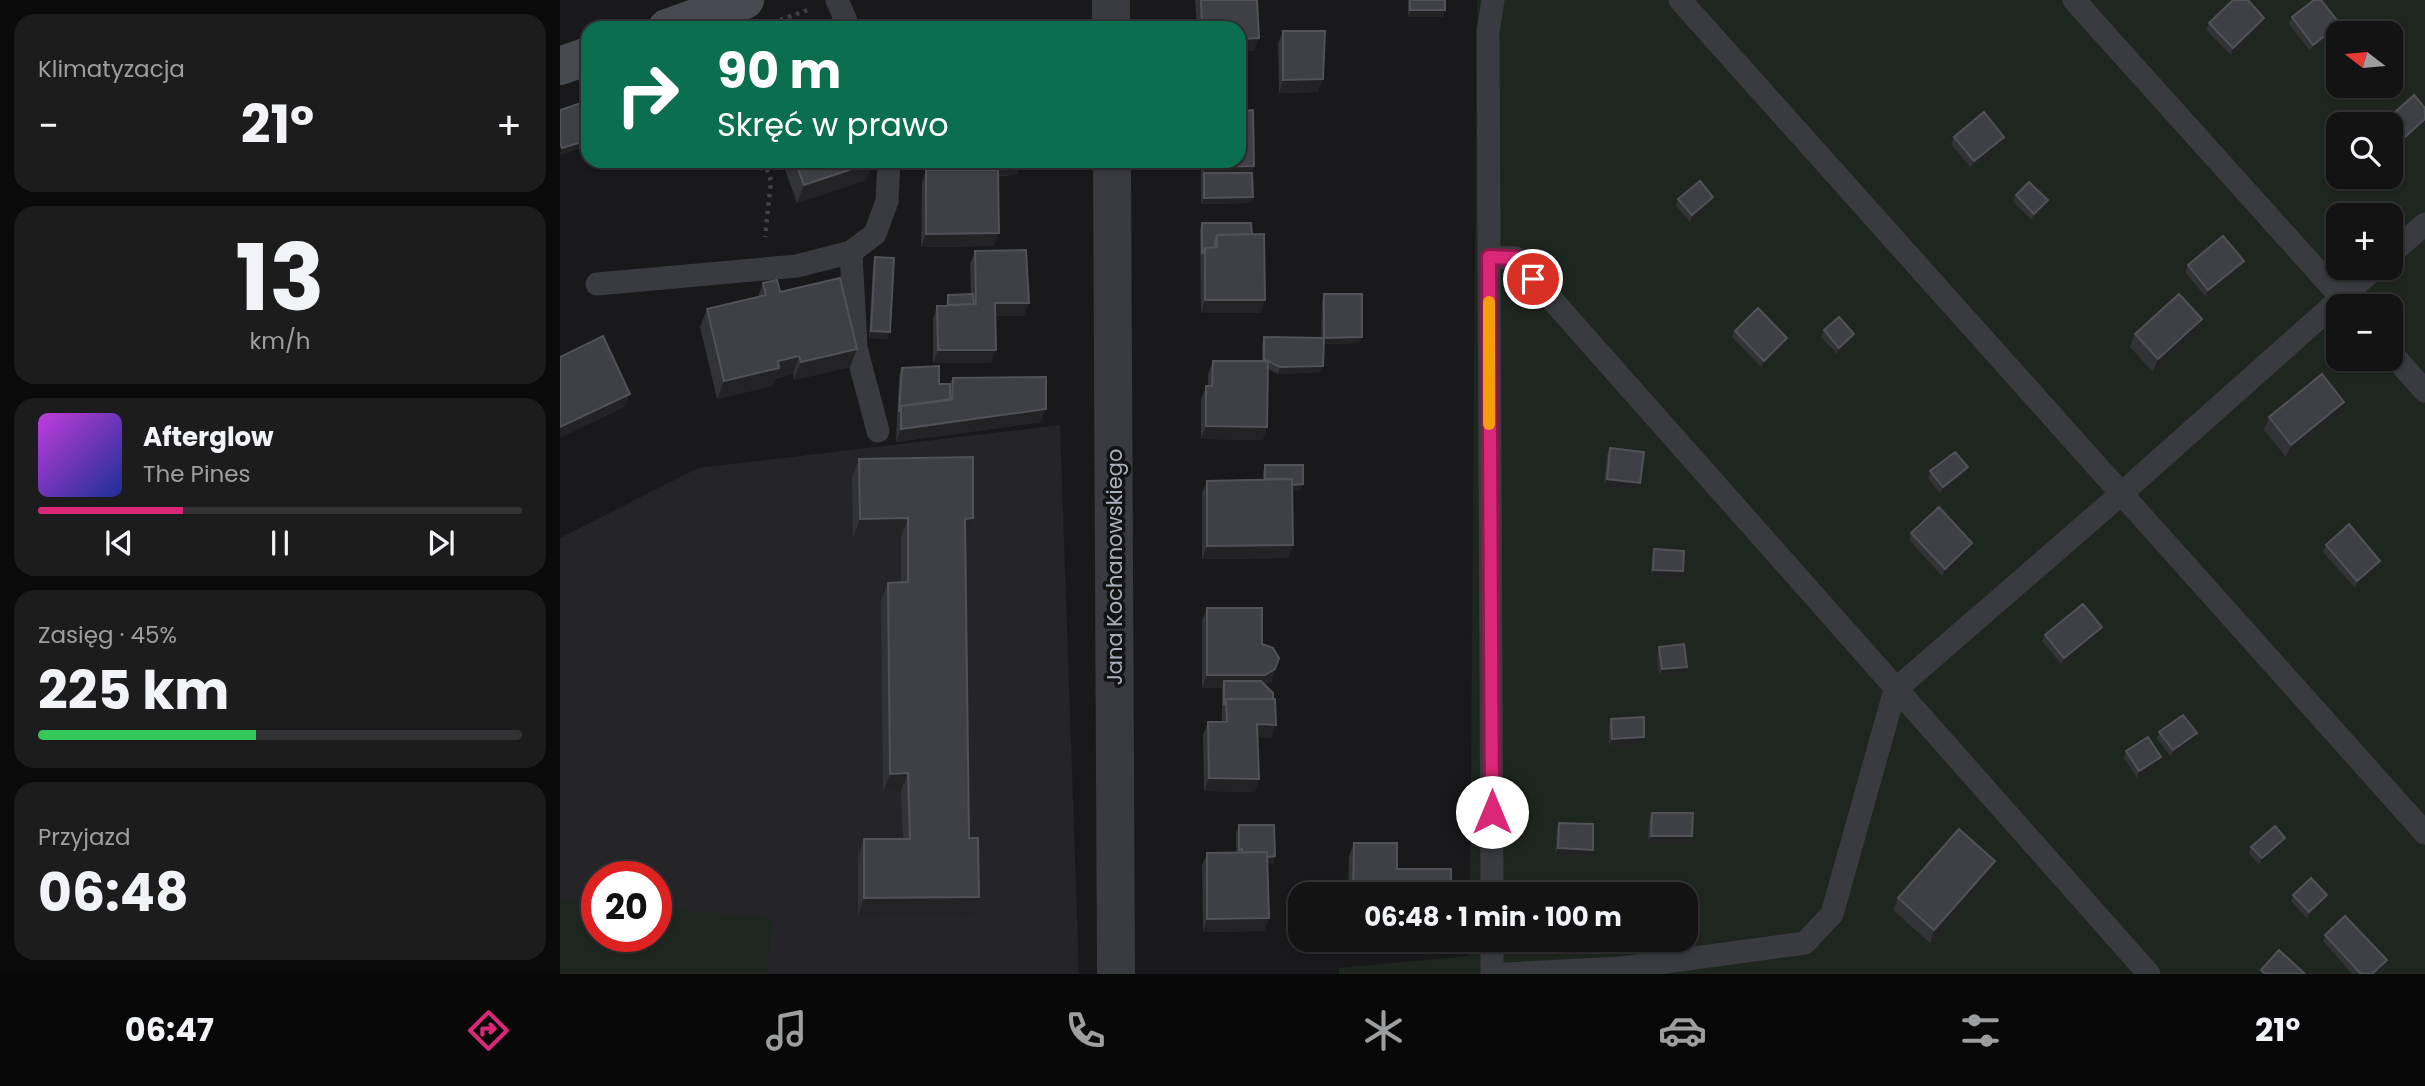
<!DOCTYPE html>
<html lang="pl">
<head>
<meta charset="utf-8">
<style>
	:root { --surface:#131314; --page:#1c1c1d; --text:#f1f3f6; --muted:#9d9ea0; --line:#323234; --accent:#db2777 }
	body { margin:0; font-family:Poppins,sans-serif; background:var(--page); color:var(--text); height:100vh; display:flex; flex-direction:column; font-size:26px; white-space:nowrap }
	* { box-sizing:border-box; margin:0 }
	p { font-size:23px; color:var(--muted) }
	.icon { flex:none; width:38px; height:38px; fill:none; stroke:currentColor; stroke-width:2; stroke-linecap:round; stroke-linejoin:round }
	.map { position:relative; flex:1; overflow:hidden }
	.panel { display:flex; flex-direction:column; gap:14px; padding:14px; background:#0a0a0b; width:560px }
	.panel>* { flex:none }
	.banner { position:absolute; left:21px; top:21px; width:665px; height:147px; border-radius:21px; box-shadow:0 2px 5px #0004,0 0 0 2px var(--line); background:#0b6e4f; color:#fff; overflow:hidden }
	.needle { width:46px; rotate:286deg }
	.controls { position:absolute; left:1766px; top:21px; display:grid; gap:14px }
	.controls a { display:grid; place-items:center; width:77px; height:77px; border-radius:14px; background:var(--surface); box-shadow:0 2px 5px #0004,0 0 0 2px var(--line); font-size:35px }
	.speed { position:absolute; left:21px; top:861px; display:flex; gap:14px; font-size:35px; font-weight:700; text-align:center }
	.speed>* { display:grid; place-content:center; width:91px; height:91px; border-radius:50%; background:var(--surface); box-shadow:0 2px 5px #0004,0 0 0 2px var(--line); line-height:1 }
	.speed .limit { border:10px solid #d22; background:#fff; color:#111 }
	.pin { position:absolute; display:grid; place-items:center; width:60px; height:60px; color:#fff; margin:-30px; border:4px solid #fff; border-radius:50%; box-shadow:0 2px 7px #0007 }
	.me { position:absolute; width:77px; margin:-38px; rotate:0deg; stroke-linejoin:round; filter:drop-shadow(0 0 5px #0008) }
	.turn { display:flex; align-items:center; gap:24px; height:147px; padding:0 21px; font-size:32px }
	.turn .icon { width:91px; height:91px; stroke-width:2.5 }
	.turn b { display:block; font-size:49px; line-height:60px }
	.big { font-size:52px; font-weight:700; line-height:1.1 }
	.panel .card { flex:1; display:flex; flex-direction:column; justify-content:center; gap:10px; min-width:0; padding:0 24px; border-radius:21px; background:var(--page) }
	.panel .dial { align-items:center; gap:0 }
	.dial b { font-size:91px; line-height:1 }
	.song { display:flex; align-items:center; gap:21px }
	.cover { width:84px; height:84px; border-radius:10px; background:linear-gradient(135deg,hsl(290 70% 55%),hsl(230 70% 35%)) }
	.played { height:7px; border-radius:4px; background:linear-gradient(90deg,var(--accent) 30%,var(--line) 30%) }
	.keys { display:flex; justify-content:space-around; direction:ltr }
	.heat { display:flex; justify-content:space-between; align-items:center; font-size:38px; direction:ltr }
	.charge { height:10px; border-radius:5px; background:linear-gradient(90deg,#34c759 45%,var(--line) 0) }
	.trip { position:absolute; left:728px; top:882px; width:410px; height:70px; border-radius:21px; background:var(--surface); box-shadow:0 2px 5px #0004,0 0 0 2px var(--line); font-weight:700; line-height:70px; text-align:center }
	.tabs { display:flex; height:112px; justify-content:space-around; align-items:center; background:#080808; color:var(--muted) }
	.tabs .icon { width:49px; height:49px }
	.tabs .active { color:var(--accent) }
	.tabs b { font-size:32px; color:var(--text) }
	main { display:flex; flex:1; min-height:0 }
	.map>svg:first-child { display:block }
	.built { fill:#252529; fill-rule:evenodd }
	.green { fill:#1e271f; fill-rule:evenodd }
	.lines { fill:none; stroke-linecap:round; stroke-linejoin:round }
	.path { stroke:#404248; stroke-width:4.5; stroke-dasharray:3.5 5; stroke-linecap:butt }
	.lane { stroke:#3a3b41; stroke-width:23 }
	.street { stroke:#3a3b41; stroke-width:38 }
	.secondary { stroke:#474a51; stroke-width:38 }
	.wall { fill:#323337 }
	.shaded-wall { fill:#232326 }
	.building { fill:#3f4045; stroke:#505258; stroke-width:2 }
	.route-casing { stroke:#8e194d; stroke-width:18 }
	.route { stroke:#db2777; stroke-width:12 }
	.slow { stroke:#f59e0b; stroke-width:12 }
	.labels { text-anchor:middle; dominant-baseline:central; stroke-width:7; stroke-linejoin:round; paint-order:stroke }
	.street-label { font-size:21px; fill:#aab1bc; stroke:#141417 }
</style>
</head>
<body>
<main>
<section class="panel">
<div class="card"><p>Klimatyzacja</p>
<div class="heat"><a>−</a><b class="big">21°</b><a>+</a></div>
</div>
<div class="card dial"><b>13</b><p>km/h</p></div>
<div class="card">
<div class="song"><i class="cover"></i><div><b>Afterglow</b><p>The Pines</p></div></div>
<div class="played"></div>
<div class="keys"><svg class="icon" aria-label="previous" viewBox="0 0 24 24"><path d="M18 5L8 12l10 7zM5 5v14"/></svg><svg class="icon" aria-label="pause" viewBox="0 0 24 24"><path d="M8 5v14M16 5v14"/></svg><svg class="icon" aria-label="next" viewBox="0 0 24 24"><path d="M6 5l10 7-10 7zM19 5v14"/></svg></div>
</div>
<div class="card"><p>Zasięg · 45%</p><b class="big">225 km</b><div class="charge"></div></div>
<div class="card"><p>Przyjazd</p><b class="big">06:48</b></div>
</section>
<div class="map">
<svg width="1865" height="974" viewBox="0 0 1865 974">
	<rect width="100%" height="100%" fill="#19191b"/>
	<path class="built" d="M 500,425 L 519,974 L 0,974 L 0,538 L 138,468 ZM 37,877 L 96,877 L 96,936 L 37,936 Z"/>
	<path class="green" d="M 917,0 L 1865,0 L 1865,974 L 779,974 L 779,968 L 909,956 L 909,940 L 1125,940 L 1125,894 L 910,894 ZM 1778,33 L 1830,33 L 1830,86 L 1778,86 ZM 1778,124 L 1830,124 L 1830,177 L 1778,177 ZM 1778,215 L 1830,215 L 1830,268 L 1778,268 ZM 1778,306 L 1830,306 L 1830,359 L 1778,359 Z
		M 0,899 L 37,902 L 37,936 L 96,936 L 96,908 L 212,918 L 207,974 L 0,974 Z"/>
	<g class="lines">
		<path class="path" d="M 220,20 L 248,10
			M 204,161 L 211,181 L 205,237"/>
		<path class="lane" d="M 277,0 L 289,28
			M 1120,0 L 1865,833
			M 1514,0 L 1789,306
			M 291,252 L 296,348 L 318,431
			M 1830,254 L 1865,224
			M 929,257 L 955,258 L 1589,974
			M 37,284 L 237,266 L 291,252 L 315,234 L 327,201 L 329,161
			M 1830,352 L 1865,391
			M 932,894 L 928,32 L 933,0
			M 932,940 L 932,974
			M 945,974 L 1062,968 L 1245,943 L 1272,914 L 1335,690 L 1561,494 L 1815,268"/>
		<path class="street" d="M 551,28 L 551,0
			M 552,161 L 556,974"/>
		<path class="secondary" d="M 107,28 L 185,0
			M 0,66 L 28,56"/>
	</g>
	<path class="wall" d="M 635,0 L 697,0 L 694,51 L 679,51 L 679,28 L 637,28 Z
		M 848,0 L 885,0 L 883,17 L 848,17 Z
		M 1732,17 L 1780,24 L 1777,31 L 1750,51 L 1729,24 Z
		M 1704,18 L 1702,24 L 1671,55 L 1646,30 L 1649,23 Z
		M 723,31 L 758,92 L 719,93 L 718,44 Z
		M 1865,108 L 1865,123 L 1833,151 L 1830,148 L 1830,124 Z
		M 684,111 L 694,166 L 692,173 L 693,197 L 691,203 L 641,204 L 641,161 L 679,161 Z
		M 1394,137 L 1444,137 L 1442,143 L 1411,168 L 1391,144 Z
		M 222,161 L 313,161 L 306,180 L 237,203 Z
		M 388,161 L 462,161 L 457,175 L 438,176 L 434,246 L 361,247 L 362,183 L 366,170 L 388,170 Z
		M 1456,195 L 1485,207 L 1472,220 L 1453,202 Z
		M 1153,197 L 1151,203 L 1130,222 L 1116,206 L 1118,199 Z
		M 642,223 L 692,234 L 701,313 L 641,313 L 640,230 Z
		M 415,251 L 464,316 L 435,316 L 431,363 L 373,363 L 373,319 L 377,306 L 386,305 L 388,295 L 411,294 L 410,264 Z
		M 315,257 L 328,339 L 309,338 L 313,264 Z
		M 1684,261 L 1681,267 L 1646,297 L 1625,272 L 1628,265 Z
		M 203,283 L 220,292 L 290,367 L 234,380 L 233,374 L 215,379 L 212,386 L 157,399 L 140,327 L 147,309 L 198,297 Z
		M 764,294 L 799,343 L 764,344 L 761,372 L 718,374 L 708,369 L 703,440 L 641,439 L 641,399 L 646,386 L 648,386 L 648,374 L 653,361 L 702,361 L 702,344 L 704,337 L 761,338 L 762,300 Z
		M 1642,319 L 1637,332 L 1593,372 L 1570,347 L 1575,334 Z
		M 1264,330 L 1292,341 L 1277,354 L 1261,337 Z
		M 1175,331 L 1225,345 L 1201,367 L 1172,337 Z
		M 342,368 L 379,384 L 390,384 L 393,378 L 481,422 L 336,442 L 339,375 Z
		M 1779,414 L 1726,457 L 1704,430 L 1709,417 Z
		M 1050,448 L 1078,490 L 1044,486 L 1047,455 Z
		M 299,459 L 413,518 L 407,537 L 405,537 L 409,838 L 419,897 L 413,915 L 298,916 L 298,857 L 304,839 L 343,839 L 341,791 L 323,792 L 321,601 L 328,583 L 341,582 L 341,536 L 293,538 L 292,477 Z
		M 705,465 L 740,491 L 732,491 L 733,545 L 728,558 L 642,559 L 642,493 L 647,481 L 703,479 L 703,472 Z
		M 1408,467 L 1405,474 L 1380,494 L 1368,478 L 1370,471 Z
		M 1351,533 L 1412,543 L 1410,549 L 1382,576 L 1349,540 Z
		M 1766,545 L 1820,561 L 1818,567 L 1795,588 L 1763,552 Z
		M 1094,549 L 1123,571 L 1121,578 L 1091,576 L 1092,556 Z
		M 647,608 L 702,644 L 715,669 L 711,682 L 705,685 L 716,725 L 711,738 L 698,737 L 695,792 L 644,791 L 643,735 L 648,722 L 662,722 L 662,688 L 642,688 L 642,621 Z
		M 1542,627 L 1539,634 L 1502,665 L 1482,641 L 1485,635 Z
		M 1099,647 L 1125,673 L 1099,676 L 1097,654 Z
		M 1051,719 L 1082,744 L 1049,746 L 1049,726 Z
		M 1599,732 L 1634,740 L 1611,757 L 1597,739 Z
		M 1566,751 L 1601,757 L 1599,764 L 1577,778 L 1564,758 Z
		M 1092,813 L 1132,836 L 1129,843 L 1088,842 L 1089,819 Z
		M 999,823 L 1030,856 L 995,855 L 997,830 Z
		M 679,825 L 715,856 L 713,863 L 707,863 L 709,918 L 704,931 L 643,932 L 642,866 L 647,853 L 676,853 L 676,832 Z
		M 794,843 L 837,869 L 891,894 L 788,894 L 789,856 Z
		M 1722,844 L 1699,865 L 1689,853 L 1691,847 Z
		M 1431,874 L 1370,943 L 1333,910 L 1338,898 Z
		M 1733,895 L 1767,895 L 1765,902 L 1747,919 L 1731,901 Z
		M 1765,935 L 1827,960 L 1824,967 L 1817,974 L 1792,974 L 1763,941 Z"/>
	<path class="shaded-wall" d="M 850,10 L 885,10 L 883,17 L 848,17 Z
		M 1704,18 L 1702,24 L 1671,55 L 1673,48 Z
		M 1780,24 L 1777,31 L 1750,51 L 1753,45 Z
		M 699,38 L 694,51 L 679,51 L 679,39 Z
		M 763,79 L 758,92 L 719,93 L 723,80 Z
		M 1865,119 L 1865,123 L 1833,151 L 1836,145 Z
		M 1444,137 L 1442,143 L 1411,168 L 1414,161 Z
		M 28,140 L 28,146 L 0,155 L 2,148 Z
		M 313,162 L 306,180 L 237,203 L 244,185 Z
		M 462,162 L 457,175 L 418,176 L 422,163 Z
		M 694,166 L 690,179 L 644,173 L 646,167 Z
		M 693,197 L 691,203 L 641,204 L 644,198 Z
		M 1153,197 L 1151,203 L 1130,222 L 1132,215 Z
		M 1488,200 L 1485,207 L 1472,220 L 1474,214 Z
		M 439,233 L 434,246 L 361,247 L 366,234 Z
		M 1684,261 L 1681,267 L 1646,297 L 1648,290 Z
		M 645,300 L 705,300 L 701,313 L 641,313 Z
		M 435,303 L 469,303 L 464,316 L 430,316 Z
		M 1642,319 L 1637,332 L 1593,372 L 1598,359 Z
		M 311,331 L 330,332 L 328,339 L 309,338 Z
		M 1294,334 L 1292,341 L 1277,354 L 1279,348 Z
		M 802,337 L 799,343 L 761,344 L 764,338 Z
		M 1227,338 L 1225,345 L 1201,367 L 1204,361 Z
		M 297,349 L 290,367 L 234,380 L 241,362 Z
		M 378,350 L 436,350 L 431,363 L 373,363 Z
		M 239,356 L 233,374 L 215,379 L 212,386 L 157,399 L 164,381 L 218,361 Z
		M 763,366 L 761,372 L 718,374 L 720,367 Z
		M 70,394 L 65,407 L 0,438 L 0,427 Z
		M 1784,402 L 1779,414 L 1726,457 L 1731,445 Z
		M 486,409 L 481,422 L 336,442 L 341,429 Z
		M 646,426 L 707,427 L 703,440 L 641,439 Z
		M 1408,467 L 1405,474 L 1380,494 L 1383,487 Z
		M 1047,479 L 1080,483 L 1078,490 L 1044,486 Z
		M 743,484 L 740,491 L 702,492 L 705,485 Z
		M 348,518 L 341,536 L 293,538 L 300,519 Z
		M 413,518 L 407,537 L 398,537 L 405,519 Z
		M 1412,543 L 1410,549 L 1382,576 L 1385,569 Z
		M 733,545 L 728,558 L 642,559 L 647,546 Z
		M 1820,561 L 1818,567 L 1795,588 L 1797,581 Z
		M 1093,570 L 1123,571 L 1121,578 L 1091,576 Z
		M 1542,627 L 1539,634 L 1502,665 L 1504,658 Z
		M 1127,667 L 1125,673 L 1099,676 L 1102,669 Z
		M 715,669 L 711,682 L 700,688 L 664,681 L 662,688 L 642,688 L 647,675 Z
		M 697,724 L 716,725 L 711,738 L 693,737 Z
		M 1637,733 L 1634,740 L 1611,757 L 1613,750 Z
		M 1084,737 L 1082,744 L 1049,746 L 1052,739 Z
		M 1601,757 L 1599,764 L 1577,778 L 1579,771 Z
		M 348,773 L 341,791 L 323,792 L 330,774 Z
		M 649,778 L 699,779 L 695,792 L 644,791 Z
		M 1091,836 L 1132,836 L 1129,843 L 1088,842 Z
		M 1725,838 L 1722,844 L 1699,865 L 1702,858 Z
		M 998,848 L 1033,850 L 1030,856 L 995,855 Z
		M 715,856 L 713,863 L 680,865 L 683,858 Z
		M 1435,861 L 1431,874 L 1370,943 L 1374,930 Z
		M 1767,895 L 1765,902 L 1747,919 L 1749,912 Z
		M 419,897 L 413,915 L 298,916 L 304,898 Z
		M 709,918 L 704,931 L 643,932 L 647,919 Z
		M 1827,960 L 1824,967 L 1817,974 L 1812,974 Z"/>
	<path class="building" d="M 641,0 L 697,0 L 699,38 L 679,39 L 679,28 L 642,28 Z
		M 850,0 L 885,0 L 885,10 L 850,10 Z
		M 1673,0 L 1688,0 L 1704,18 L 1673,48 L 1649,23 Z
		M 1754,0 L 1761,0 L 1780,24 L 1753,45 L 1732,17 Z
		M 723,31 L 765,31 L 763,79 L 723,80 Z
		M 1854,95 L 1865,108 L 1865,119 L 1836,145 L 1830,139 L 1830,124 L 1822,124 Z
		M 679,100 L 684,100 L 684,111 L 693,110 L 694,166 L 646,167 L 646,161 L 679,161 Z
		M 27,101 L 28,105 L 28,140 L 2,148 L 0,142 L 0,110 Z
		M 1424,112 L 1444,137 L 1414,161 L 1394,137 Z
		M 235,161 L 313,161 L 313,162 L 244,185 Z
		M 391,161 L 420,161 L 420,170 L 391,170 Z
		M 422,161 L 462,161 L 462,162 L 422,163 Z
		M 366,170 L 438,170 L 439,233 L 366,234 Z
		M 644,173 L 692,173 L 693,197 L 644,198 Z
		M 1140,181 L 1153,197 L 1132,215 L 1118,199 Z
		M 1469,182 L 1488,200 L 1474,214 L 1456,195 Z
		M 642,223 L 691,223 L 692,234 L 657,235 L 655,241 L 655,247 L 645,248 L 642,254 Z
		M 704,234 L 705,300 L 645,300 L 645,248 L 657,247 L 657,235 Z
		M 1663,236 L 1684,261 L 1648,290 L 1628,265 Z
		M 466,250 L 469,303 L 435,303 L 436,350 L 378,350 L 377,306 L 416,304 L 415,251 Z
		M 315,257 L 334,258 L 330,332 L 311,331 Z
		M 280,278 L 297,349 L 241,362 L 239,356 L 218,361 L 219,368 L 164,381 L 147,309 L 206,295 L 203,283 L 217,280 L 220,292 Z
		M 413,294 L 414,304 L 388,305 L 388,295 Z
		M 764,294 L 802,294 L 802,337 L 764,338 Z
		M 1619,294 L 1642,319 L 1598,359 L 1575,334 Z
		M 1198,308 L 1227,338 L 1204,361 L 1175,331 Z
		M 1279,317 L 1294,334 L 1279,348 L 1264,330 Z
		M 43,336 L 70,394 L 0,427 L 0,357 Z
		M 704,337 L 764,338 L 763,366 L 720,367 L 704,359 Z
		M 653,361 L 708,361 L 707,427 L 646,426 L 646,386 L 652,386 Z
		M 379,366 L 379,384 L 390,384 L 390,400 L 341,406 L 339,412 L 342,368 Z
		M 1762,374 L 1784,402 L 1731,445 L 1709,417 Z
		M 486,377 L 486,409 L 341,429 L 341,406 L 392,399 L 393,378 Z
		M 1050,448 L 1084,452 L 1080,483 L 1047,479 Z
		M 1395,452 L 1408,467 L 1383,487 L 1370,471 Z
		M 413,457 L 413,518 L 405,519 L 409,838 L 418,838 L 419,897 L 304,898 L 304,839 L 350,839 L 348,773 L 330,774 L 328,583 L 348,582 L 348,518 L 300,519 L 299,459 Z
		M 705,465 L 743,465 L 743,484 L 732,485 L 732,479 L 705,479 Z
		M 732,479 L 733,545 L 647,546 L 647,481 Z
		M 1379,507 L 1412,543 L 1385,569 L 1351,533 Z
		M 1789,524 L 1820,561 L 1797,581 L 1766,545 Z
		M 1094,549 L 1124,551 L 1123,571 L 1093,570 Z
		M 1523,604 L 1542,627 L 1504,658 L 1485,635 Z
		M 647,608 L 702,608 L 702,644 L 713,648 L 719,658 L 715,669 L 705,675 L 647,675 Z
		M 1124,644 L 1127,667 L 1102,669 L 1099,647 Z
		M 664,681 L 701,681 L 713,693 L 713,699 L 666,699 L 664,705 Z
		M 666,699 L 715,699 L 716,725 L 697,724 L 699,779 L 649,778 L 648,722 L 667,722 Z
		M 1623,715 L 1637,733 L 1613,750 L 1599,732 Z
		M 1084,717 L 1084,737 L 1052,739 L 1051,719 Z
		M 1588,737 L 1601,757 L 1579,771 L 1566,751 Z
		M 1092,813 L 1133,813 L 1132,836 L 1091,836 Z
		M 999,823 L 1033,824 L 1033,850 L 998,848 Z
		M 679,825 L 714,825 L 715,856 L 707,857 L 707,852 L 682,852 L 682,849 L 679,850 Z
		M 1715,826 L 1725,838 L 1702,858 L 1691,847 Z
		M 1399,829 L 1435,861 L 1374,930 L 1338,898 Z
		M 794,843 L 837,843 L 837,869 L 891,869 L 891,894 L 793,894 Z
		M 707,852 L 709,918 L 647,919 L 647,853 Z
		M 1751,878 L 1767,895 L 1749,912 L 1733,895 Z
		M 1785,916 L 1827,960 L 1812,974 L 1801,974 L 1765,935 Z
		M 1719,950 L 1745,974 L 1705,974 L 1701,970 Z"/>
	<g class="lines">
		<g class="route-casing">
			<path id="route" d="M 932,812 L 929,257 L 955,258 L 973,279"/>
		</g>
		<use href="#route" class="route"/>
		<path class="slow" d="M 929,302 L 929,424"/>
	</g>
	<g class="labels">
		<g class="street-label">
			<text transform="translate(554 567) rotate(-90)">Jana Kochanowskiego</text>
		</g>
	</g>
</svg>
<div class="controls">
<a><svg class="needle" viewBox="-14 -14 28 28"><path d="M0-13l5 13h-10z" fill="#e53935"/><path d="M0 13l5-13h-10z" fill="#9d9ea0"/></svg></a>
<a><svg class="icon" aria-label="search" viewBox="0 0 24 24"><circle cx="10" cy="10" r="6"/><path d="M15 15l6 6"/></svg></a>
<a>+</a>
<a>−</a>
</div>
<div class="speed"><div class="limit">20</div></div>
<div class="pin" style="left:973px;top:279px;background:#d93025"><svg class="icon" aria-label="arrive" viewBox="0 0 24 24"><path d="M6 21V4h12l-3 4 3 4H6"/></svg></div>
<svg class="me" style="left:932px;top:812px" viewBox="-20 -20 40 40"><circle r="19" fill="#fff"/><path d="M0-13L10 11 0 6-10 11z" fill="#db2777"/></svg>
<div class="trip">06:48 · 1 min · 100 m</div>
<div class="banner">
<div class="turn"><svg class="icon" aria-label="right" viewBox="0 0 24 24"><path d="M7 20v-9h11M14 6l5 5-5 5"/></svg><div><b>90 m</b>Skręć w prawo</div></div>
</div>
</div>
</main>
<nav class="tabs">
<b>06:47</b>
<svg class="icon active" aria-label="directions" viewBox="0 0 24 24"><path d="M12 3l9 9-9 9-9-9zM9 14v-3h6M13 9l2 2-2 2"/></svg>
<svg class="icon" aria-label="music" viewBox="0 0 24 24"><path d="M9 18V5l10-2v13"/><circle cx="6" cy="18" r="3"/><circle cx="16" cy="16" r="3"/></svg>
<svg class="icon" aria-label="phone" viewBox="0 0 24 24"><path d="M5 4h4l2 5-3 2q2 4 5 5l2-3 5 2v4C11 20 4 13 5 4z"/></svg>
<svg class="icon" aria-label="climate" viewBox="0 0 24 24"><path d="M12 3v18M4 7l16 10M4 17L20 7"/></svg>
<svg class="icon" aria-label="car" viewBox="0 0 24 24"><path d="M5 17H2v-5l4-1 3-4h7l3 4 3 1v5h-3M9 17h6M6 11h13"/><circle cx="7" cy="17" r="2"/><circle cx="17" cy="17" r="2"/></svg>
<svg class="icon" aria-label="filters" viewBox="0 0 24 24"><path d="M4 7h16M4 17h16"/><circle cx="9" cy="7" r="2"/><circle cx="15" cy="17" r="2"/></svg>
<b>21°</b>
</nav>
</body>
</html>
